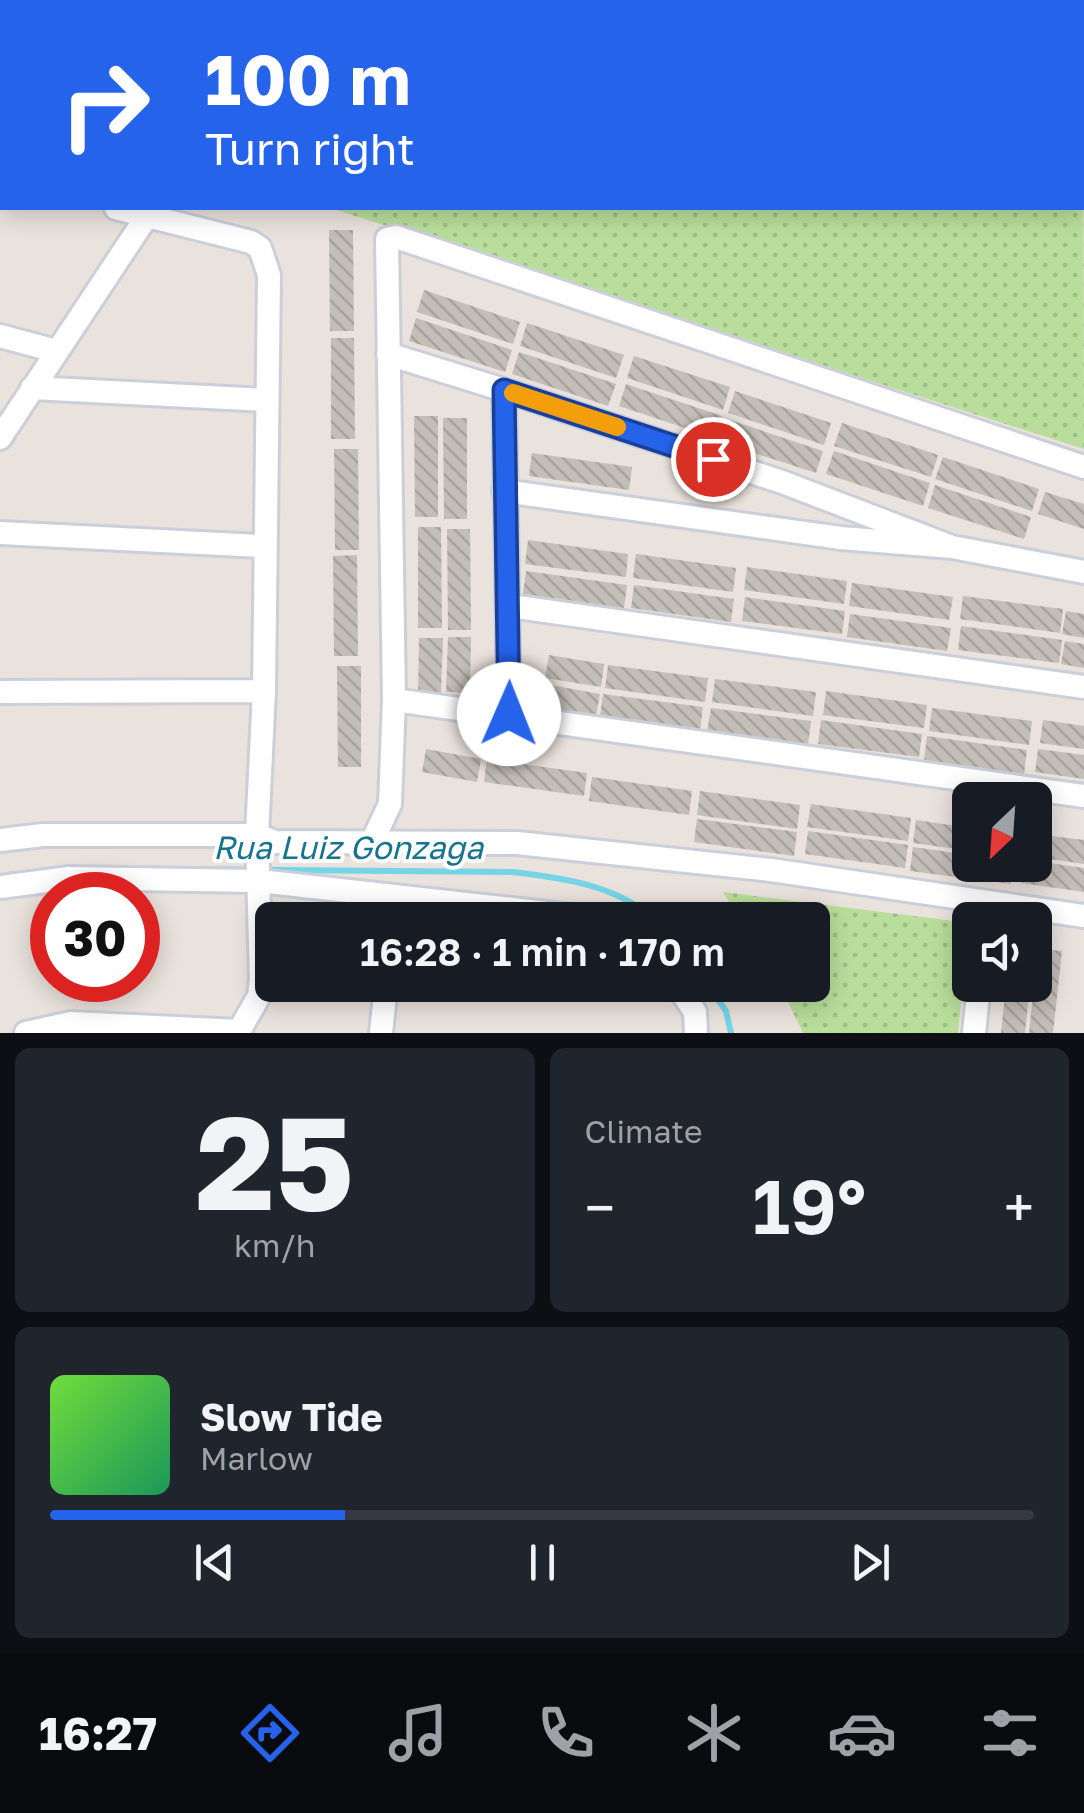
<!DOCTYPE html>
<html lang="en">
<head>
<meta charset="utf-8">
<style>
	:root { --surface:#171b24; --page:#20242c; --text:#f1f3f6; --muted:#9ea1a6; --line:#363941; --accent:#2563eb }
	body { margin:0; font-family:"Golos Text",sans-serif; background:var(--page); color:var(--text); height:100vh; display:flex; flex-direction:column; font-size:38px; white-space:nowrap }
	* { box-sizing:border-box; margin:0 }
	p { font-size:32px; color:var(--muted) }
	.icon { flex:none; width:55px; height:55px; fill:none; stroke:currentColor; stroke-width:2; stroke-linecap:round; stroke-linejoin:round }
	.map { position:relative; height:1033px; overflow:hidden }
	.details { display:flex; flex-direction:column; gap:15px; padding:15px; background:#0d0f14; flex:1 }
	.details>* { flex:none }
	.banner { position:absolute; left:0px; top:0px; width:1085px; height:210px; box-shadow:0 5px 25px #0003; background:#2563eb; color:#fff; overflow:hidden }
	.needle { width:65px; rotate:205deg }
	.buttons { position:absolute; left:952px; top:782px; display:grid; gap:20px }
	.buttons a { display:grid; place-items:center; width:100px; height:100px; border-radius:15px; background:var(--surface); box-shadow:0 5px 25px #0003; font-size:50px }
	.speed { position:absolute; left:30px; top:872px; display:flex; gap:20px; font-size:50px; font-weight:700; text-align:center }
	.speed>* { display:grid; place-content:center; width:130px; height:130px; border-radius:50%; background:var(--surface); box-shadow:0 5px 25px #0003; line-height:1 }
	.speed .limit { border:15px solid #d22; background:#fff; color:#111 }
	.pin { position:absolute; display:grid; place-items:center; width:85px; height:85px; color:#fff; margin:-42px; border:5px solid #fff; border-radius:50%; box-shadow:0 2px 10px #0007 }
	.me { position:absolute; width:110px; margin:-55px; rotate:1deg; stroke-linejoin:round; filter:drop-shadow(0 0 8px #0008) }
	.turn { display:flex; align-items:center; gap:35px; height:210px; padding:0 40px; font-size:45px }
	.turn .icon { width:130px; height:130px; stroke-width:2.5 }
	.turn b { display:block; font-size:70px; line-height:85px }
	.big { font-size:75px; font-weight:600; line-height:1.1 }
	.details .widget { flex:1; display:flex; flex-direction:column; justify-content:center; gap:15px; min-width:0; padding:0 35px; border-radius:15px; background:var(--page) }
	.details .dial { align-items:center; gap:0 }
	.dial b { font-size:130px; line-height:1 }
	.song { display:flex; align-items:center; gap:30px }
	.cover { width:120px; height:120px; border-radius:15px; background:linear-gradient(135deg,hsl(100 70% 55%),hsl(150 70% 35%)) }
	.played { height:10px; border-radius:5px; background:linear-gradient(90deg,var(--accent) 30%,var(--line) 30%) }
	.keys { display:flex; justify-content:space-around; direction:ltr }
	.heat { display:flex; justify-content:space-between; align-items:center; font-size:55px; direction:ltr }
	.details .tiles { flex:1; display:grid; gap:15px; grid-template-columns:1fr 1fr }
	.widget:last-child { grid-column:span 2 }
	.trip { position:absolute; left:255px; top:902px; width:575px; height:100px; border-radius:15px; background:var(--surface); box-shadow:0 5px 25px #0003; font-weight:600; line-height:100px; text-align:center }
	.tab-bar { display:flex; height:160px; justify-content:space-around; align-items:center; background:#090b0e; color:var(--muted) }
	.tab-bar .icon { width:70px; height:70px }
	.tab-bar .selected { color:var(--accent) }
	.tab-bar b { font-size:45px; color:var(--text) }
	.map>svg:first-child { display:block }
	.green { fill:url(#green-dots) }
	.lines { fill:none; stroke-linecap:round; stroke-linejoin:round }
	.stream { stroke:#75d5e6; stroke-width:6 }
	.building { fill:url(#building-back-hatch) }
	.minor-casing { stroke:#cacfda; stroke-width:28 }
	.minor { stroke:#fff; stroke-width:22 }
	.route-casing { stroke:#184099; stroke-width:25 }
	.route { stroke:#2563eb; stroke-width:18 }
	.slow { stroke:#f59e0b; stroke-width:18 }
	.labels { text-anchor:middle; dominant-baseline:central; stroke-width:8; stroke-linejoin:round; paint-order:stroke }
	.water-label { font-size:32px; font-style:italic; fill:#167490; stroke:#fff }
</style>
</head>
<body>
<div class="map">
<svg width="1084" height="1033" viewBox="0 0 1084 1033">
	<defs>
		<pattern id="green-dots" width="8" height="8" patternUnits="userSpaceOnUse" patternTransform="scale(2.5)"><rect width="8" height="8" fill="#b9de9b"/><path d="M2 2h.1M6 6h.1" fill="none" stroke="#9fbe86" stroke-width="1.8" stroke-linecap="round"/></pattern>
		<pattern id="building-back-hatch" width="6" height="6" patternUnits="userSpaceOnUse" patternTransform="scale(2.5)"><rect width="6" height="6" fill="#c3beb7"/><path d="M-1 5l2 2M0 0l6 6M5-1l2 2" fill="none" stroke="#a8a39d"/></pattern>
	</defs>
	<rect width="100%" height="100%" fill="#eae2dc"/>
	<path class="green" d="M 0,0 L 816,0 L 823,2 L 2,2 L 2,103 Z
		M 1083,17 L 1084,449 L 330,208 L 1082,208 Z
		M 723,892 L 970,923 L 958,1033 L 803,1033 L 780,985 L 812,985 L 812,920 L 740,920 Z"/>
	<g class="lines">
		<path class="stream" d="M 178,869 L 513,872 C 563,878 617,885 655,920
			M 8,875 L 45,871
			M 708,985 L 726,1011 L 731,1033"/>
	</g>
	<path class="building" d="M 329,230 L 353,230 L 354,331 L 330,331 Z
		M 424,290 L 520,322 L 513,344 L 417,312 Z
		M 416,318 L 512,350 L 505,372 L 409,341 Z
		M 527,323 L 624,355 L 616,378 L 520,346 Z
		M 331,338 L 354,338 L 355,439 L 331,439 Z
		M 519,352 L 616,384 L 608,406 L 512,374 Z
		M 634,356 L 730,387 L 723,410 L 627,378 Z
		M 626,384 L 722,416 L 715,438 L 619,406 Z
		M 735,391 L 831,423 L 824,445 L 728,413 Z
		M 414,416 L 438,416 L 438,517 L 415,517 Z
		M 443,418 L 467,418 L 467,519 L 444,519 Z
		M 727,419 L 823,451 L 816,473 L 720,442 Z
		M 842,423 L 938,455 L 931,477 L 834,446 Z
		M 334,449 L 358,449 L 359,550 L 335,550 Z
		M 834,451 L 930,483 L 923,506 L 826,474 Z
		M 532,453 L 632,467 L 629,490 L 529,476 Z
		M 943,457 L 1039,489 L 1032,511 L 935,479 Z
		M 935,485 L 1031,517 L 1024,539 L 928,508 Z
		M 1045,492 L 1084,504 L 1084,529 L 1038,514 Z
		M 418,527 L 441,527 L 442,628 L 418,628 Z
		M 447,529 L 470,529 L 471,630 L 448,630 Z
		M 528,540 L 628,554 L 626,577 L 525,564 Z
		M 636,554 L 736,568 L 733,592 L 633,578 Z
		M 357,555 L 358,656 L 334,656 L 333,556 Z
		M 747,567 L 847,581 L 844,604 L 744,590 Z
		M 526,571 L 627,585 L 624,608 L 523,594 Z
		M 852,583 L 953,597 L 949,620 L 849,606 Z
		M 634,585 L 734,599 L 731,622 L 631,608 Z
		M 963,596 L 1063,609 L 1060,633 L 960,619 Z
		M 745,597 L 845,611 L 842,634 L 742,621 Z
		M 1066,611 L 1084,614 L 1084,638 L 1062,634 Z
		M 850,614 L 951,628 L 947,651 L 847,637 Z
		M 961,626 L 1062,640 L 1059,663 L 958,650 Z
		M 448,637 L 471,637 L 470,693 L 446,692 Z
		M 419,638 L 443,638 L 441,694 L 418,693 Z
		M 1065,641 L 1084,644 L 1084,668 L 1061,664 Z
		M 549,655 L 604,664 L 601,687 L 545,678 Z
		M 608,665 L 708,678 L 705,702 L 605,688 Z
		M 337,666 L 361,666 L 361,767 L 338,767 Z
		M 715,679 L 816,692 L 813,716 L 712,702 Z
		M 545,684 L 600,694 L 596,716 L 541,707 Z
		M 826,691 L 927,705 L 924,728 L 823,715 Z
		M 603,694 L 703,707 L 700,731 L 600,717 Z
		M 711,708 L 811,721 L 808,745 L 707,731 Z
		M 932,708 L 1032,721 L 1029,745 L 929,731 Z
		M 821,720 L 922,734 L 919,757 L 818,744 Z
		M 1043,720 L 1084,726 L 1084,749 L 1040,743 Z
		M 927,736 L 1027,750 L 1024,774 L 924,760 Z
		M 426,749 L 481,759 L 477,782 L 422,772 Z
		M 1038,749 L 1084,755 L 1084,779 L 1035,772 Z
		M 487,759 L 587,773 L 584,796 L 484,782 Z
		M 592,777 L 692,791 L 689,815 L 589,801 Z
		M 700,791 L 800,805 L 797,829 L 697,815 Z
		M 811,804 L 911,818 L 908,841 L 807,827 Z
		M 697,819 L 797,832 L 794,856 L 694,842 Z
		M 916,820 L 970,828 L 970,851 L 913,843 Z
		M 808,831 L 908,845 L 905,868 L 805,854 Z
		M 1035,834 L 1084,840 L 1084,864 L 1035,857 Z
		M 913,847 L 970,855 L 970,865 L 1013,865 L 1011,884 L 910,871 Z
		M 1035,861 L 1084,868 L 1084,892 L 1021,883 L 1023,865 L 1035,865 Z
		M 1038,949 L 1062,951 L 1053,1033 L 1029,1033 Z
		M 1006,985 L 1030,985 L 1025,1033 L 1001,1033 Z"/>
	<g class="lines">
		<g class="minor-casing">
			<path id="minor" d="M 777,0 L 785,2
				M 827,2 L 828,0
				M 1082,100 L 1084,100
				M 0,177 L 2,178
				M 116,208 L 251,242 L 260,248 L 269,275 L 264,691 L 257,835 L 261,980 L 259,996 L 238,1033
				M 0,336 L 56,351
				M 388,354 L 504,390
				M 32,388 L 265,400
				M 0,438 L 147,216
				M 504,491 L 841,538 L 952,547 L 1084,572
				M 0,533 L 263,546
				M 510,606 L 1084,687
				M 0,692 L 264,691
				M 394,700 L 1084,796
				M 509,714 L 504,390 L 782,482 L 952,547
				M 0,840 L 43,835 L 257,835 L 275,842 L 517,843 L 771,870 L 1084,916
				M 373,840 L 390,804 L 394,700 L 387,239 L 396,237 L 1084,467
				M 0,887 L 69,878 L 259,881 L 610,920
				M 677,985 L 695,1012 L 696,1033
				M 26,1033 L 71,1023 L 239,1031
				M 381,1033 L 386,985
				M 974,1033 L 979,985"/>
		</g>
		<use href="#minor" class="minor"/>
	</g>
	<g class="lines">
		<g class="route-casing">
			<path id="route" d="M 509,714 L 504,390 L 713,459"/>
		</g>
		<use href="#route" class="route"/>
		<path class="slow" d="M 513,393 L 617,427"/>
	</g>
	<g class="labels">
		<g class="water-label">
			<text x="348" y="847">Rua Luiz Gonzaga</text>
		</g>
	</g>
</svg>
<div class="buttons">
<a><svg class="needle" viewBox="-14 -14 28 28"><path d="M0-13l5 13h-10z" fill="#e53935"/><path d="M0 13l5-13h-10z" fill="#9ea1a6"/></svg></a>
<a><svg class="icon" aria-label="sound" viewBox="0 0 24 24"><path d="M4 9h4l5-4v14l-5-4H4zM17 9q2 3 0 6"/></svg></a>
</div>
<div class="speed"><div class="limit">30</div></div>
<div class="pin" style="left:713px;top:459px;background:#d93025"><svg class="icon" aria-label="arrive" viewBox="0 0 24 24"><path d="M6 21V4h12l-3 4 3 4H6"/></svg></div>
<svg class="me" style="left:509px;top:714px" viewBox="-20 -20 40 40"><circle r="19" fill="#fff"/><path d="M0-13L10 11 0 6-10 11z" fill="#2563eb"/></svg>
<div class="trip">16:28 · 1 min · 170 m</div>
<div class="banner">
<div class="turn"><svg class="icon" aria-label="right" viewBox="0 0 24 24"><path d="M7 20v-9h11M14 6l5 5-5 5"/></svg><div><b>100 m</b>Turn right</div></div>
</div>
</div>
<section class="details">
<div class="tiles">
<div class="widget dial"><b>25</b><p>km/h</p></div>
<div class="widget"><p>Climate</p>
<div class="heat"><a>−</a><b class="big">19°</b><a>+</a></div>
</div>
<div class="widget">
<div class="song"><i class="cover"></i><div><b>Slow Tide</b><p>Marlow</p></div></div>
<div class="played"></div>
<div class="keys"><svg class="icon" aria-label="previous" viewBox="0 0 24 24"><path d="M18 5L8 12l10 7zM5 5v14"/></svg><svg class="icon" aria-label="pause" viewBox="0 0 24 24"><path d="M8 5v14M16 5v14"/></svg><svg class="icon" aria-label="next" viewBox="0 0 24 24"><path d="M6 5l10 7-10 7zM19 5v14"/></svg></div>
</div>
</div>
</section>
<nav class="tab-bar">
<b>16:27</b>
<svg class="icon selected" aria-label="directions" viewBox="0 0 24 24"><path d="M12 3l9 9-9 9-9-9zM9 14v-3h6M13 9l2 2-2 2"/></svg>
<svg class="icon" aria-label="music" viewBox="0 0 24 24"><path d="M9 18V5l10-2v13"/><circle cx="6" cy="18" r="3"/><circle cx="16" cy="16" r="3"/></svg>
<svg class="icon" aria-label="phone" viewBox="0 0 24 24"><path d="M5 4h4l2 5-3 2q2 4 5 5l2-3 5 2v4C11 20 4 13 5 4z"/></svg>
<svg class="icon" aria-label="climate" viewBox="0 0 24 24"><path d="M12 3v18M4 7l16 10M4 17L20 7"/></svg>
<svg class="icon" aria-label="car" viewBox="0 0 24 24"><path d="M5 17H2v-5l4-1 3-4h7l3 4 3 1v5h-3M9 17h6M6 11h13"/><circle cx="7" cy="17" r="2"/><circle cx="17" cy="17" r="2"/></svg>
<svg class="icon" aria-label="filters" viewBox="0 0 24 24"><path d="M4 7h16M4 17h16"/><circle cx="9" cy="7" r="2"/><circle cx="15" cy="17" r="2"/></svg>
</nav>
</body>
</html>
